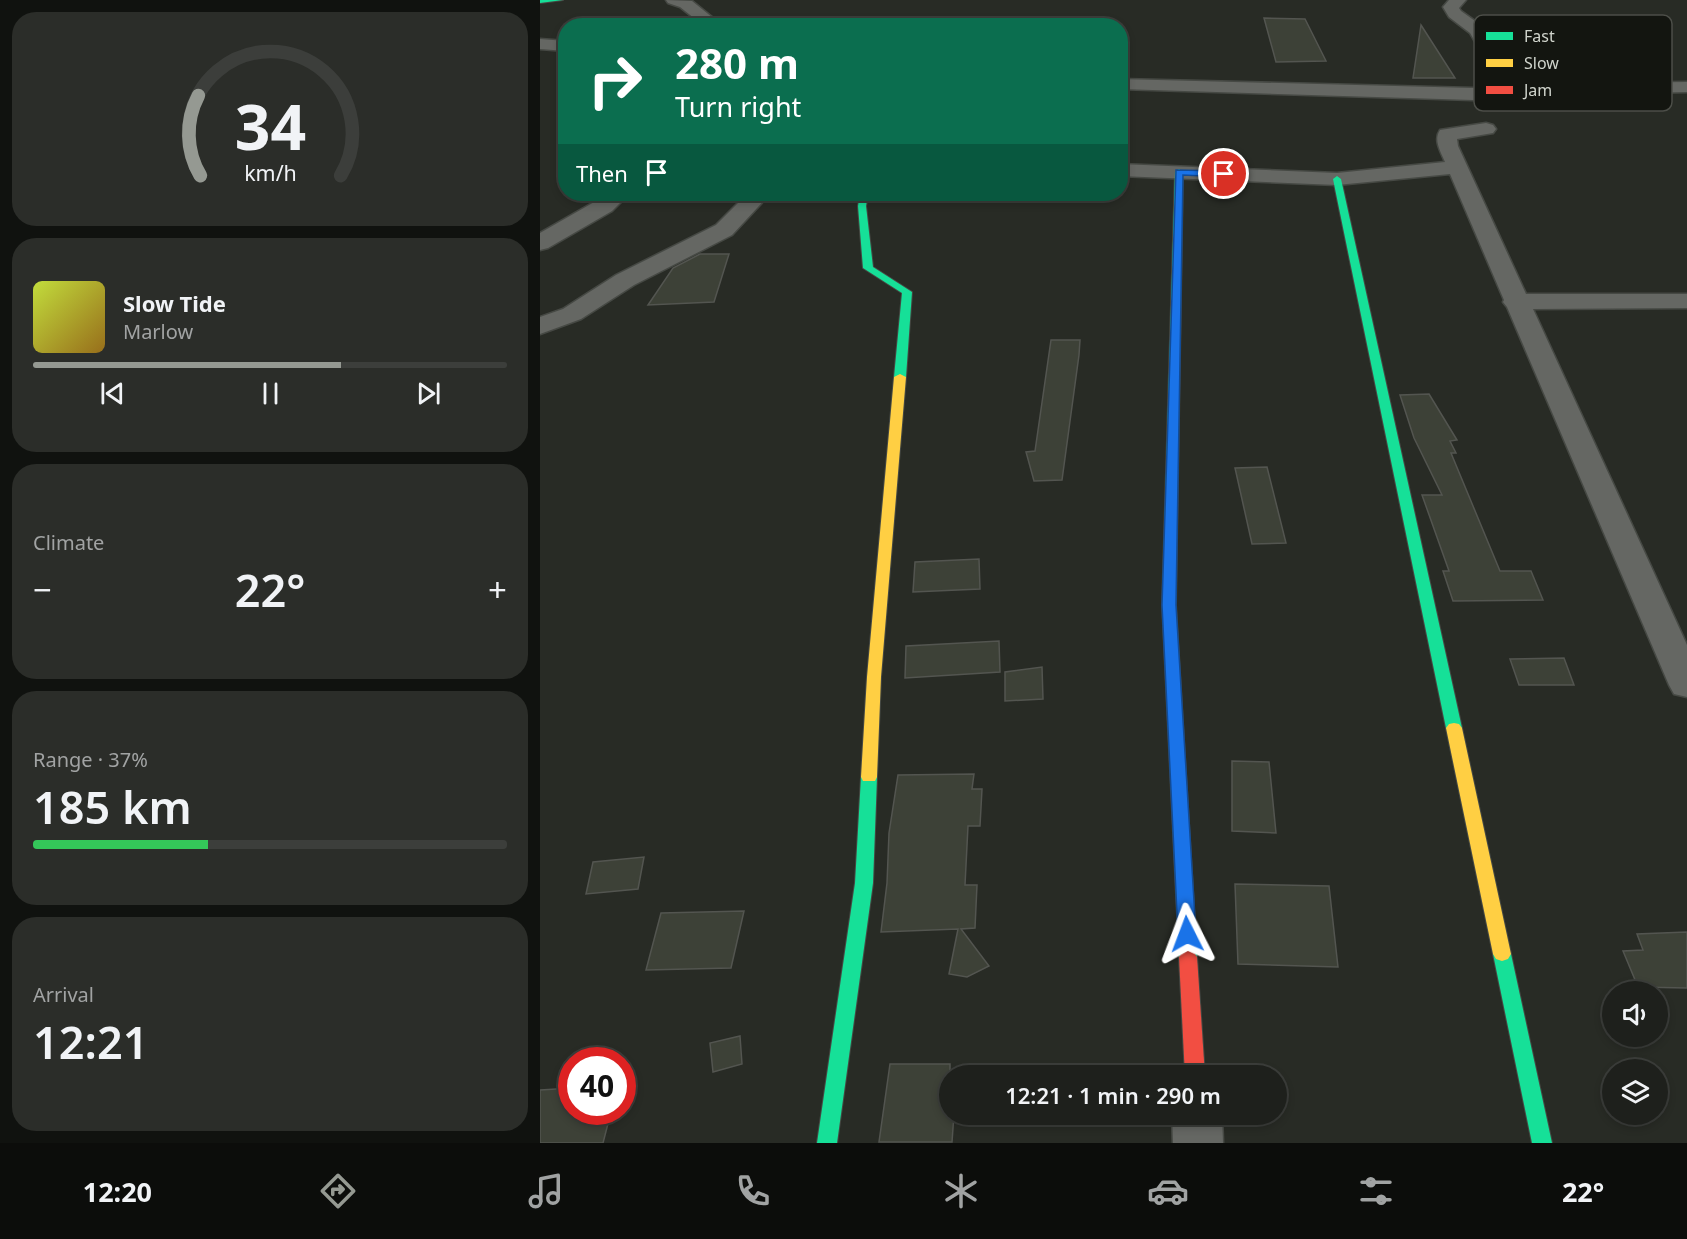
<!DOCTYPE html>
<html lang="en">
<head>
<meta charset="utf-8">
<style>
	:root { --surface:#1e201c; --page:#2b2d29; --text:#f1f3f6; --muted:#a1a3a3; --line:#3c3e3b; --accent:#959992 }
	body { margin:0; font-family:"Noto Sans",sans-serif; background:var(--page); color:var(--text); height:100vh; display:flex; flex-direction:column; font-size:22px; white-space:nowrap }
	* { box-sizing:border-box; margin:0 }
	p { font-size:20px; color:var(--muted) }
	.icon { flex:none; width:33px; height:33px; fill:none; stroke:currentColor; stroke-width:2; stroke-linecap:round; stroke-linejoin:round }
	.map { position:relative; flex:1; overflow:hidden }
	.side { display:flex; flex-direction:column; gap:12px; padding:12px; background:#10120f; width:540px }
	.side>* { flex:none }
	.banner { position:absolute; left:18px; top:18px; width:570px; height:183px; border-radius:24px; box-shadow:0 3px 9px #0003,0 0 0 2px var(--line); background:#0b6e4f; color:#fff; overflow:hidden }
	.buttons { position:absolute; left:1062px; top:981px; display:grid; gap:12px }
	.buttons a { display:grid; place-items:center; width:66px; height:66px; border-radius:50%; background:var(--surface); box-shadow:0 3px 9px #0003,0 0 0 2px var(--line); font-size:30px }
	.speed { position:absolute; left:18px; top:1047px; display:flex; gap:12px; font-size:30px; font-weight:700; text-align:center }
	.speed>* { display:grid; place-content:center; width:78px; height:78px; border-radius:50%; background:var(--surface); box-shadow:0 3px 9px #0003,0 0 0 2px var(--line); line-height:1 }
	.speed .limit { border:9px solid #d22; background:#fff; color:#111 }
	.pin { position:absolute; display:grid; place-items:center; width:51px; height:51px; color:#fff; margin:-26px; border:3px solid #fff; border-radius:50%; box-shadow:0 2px 6px #0007 }
	.me { position:absolute; width:66px; margin:-33px; rotate:357deg; stroke-linejoin:round; filter:drop-shadow(0 0 4px #0008) }
	.turn { display:flex; align-items:center; gap:21px; height:126px; padding:0 18px; font-size:27px }
	.turn .icon { width:78px; height:78px; stroke-width:2.5 }
	.turn b { display:block; font-size:42px; line-height:51px }
	.then { display:flex; align-items:center; height:57px; padding:0 18px; background:#0003; gap:12px; font-size:22px }
	.big { font-size:45px; font-weight:600; line-height:1.1 }
	.side .tile { flex:1; display:flex; flex-direction:column; justify-content:center; gap:9px; min-width:0; padding:0 21px; border-radius:24px; background:var(--page) }
	.side .dial { align-items:center; gap:0 }
	.dial svg { height:156px; overflow:visible; fill:none; stroke:var(--line); stroke-width:7; stroke-linecap:round; text-anchor:middle }
	.dial text { fill:var(--text); stroke:none }
	.song { display:flex; align-items:center; gap:18px }
	.cover { width:72px; height:72px; border-radius:9px; background:linear-gradient(135deg,hsl(70 70% 55%),hsl(40 70% 35%)) }
	.played { height:6px; border-radius:3px; background:linear-gradient(90deg,var(--accent) 65%,var(--line) 65%) }
	.keys { display:flex; justify-content:space-around; direction:ltr }
	.heat { display:flex; justify-content:space-between; align-items:center; font-size:33px; direction:ltr }
	.charge { height:9px; border-radius:4px; background:linear-gradient(90deg,#34c759 37%,var(--line) 0) }
	.trip { position:absolute; left:399px; top:1065px; width:348px; height:60px; border-radius:30px; background:var(--surface); box-shadow:0 3px 9px #0003,0 0 0 2px var(--line); font-weight:600; line-height:60px; text-align:center }
	.tab-bar { display:flex; height:96px; justify-content:space-around; align-items:center; background:#0c0d0b; color:var(--muted) }
	.tab-bar .icon { width:42px; height:42px }
	.tab-bar .selected { color:var(--accent) }
	.tab-bar b { font-size:27px; color:var(--text) }
	main { display:flex; flex:1; min-height:0 }
	.map>svg:first-child { display:block }
	.building { fill:#3d4137; stroke:#535550; stroke-width:1.5 }
	.lines { fill:none; stroke-linecap:round; stroke-linejoin:round }
	.street-casing { stroke:#464944; stroke-width:3 }
	.fast-casing { stroke:#464944; stroke-width:2 }
	.slow-casing { stroke:#464944; stroke-width:2 }
	.jam-casing { stroke:#464944; stroke-width:2 }
	.street { fill:#656763; fill-rule:evenodd }
	.fast { fill:#16e098; fill-rule:evenodd }
	.slow { fill:#ffcf43; fill-rule:evenodd }
	.jam { fill:#f24e42; fill-rule:evenodd }
	.route { fill:#1a73e8; stroke:#114b97; stroke-width:1.5 }
	.key { fill:#131510; stroke:#4c4e48; stroke-width:1.5 }
	.key-label { font-size:16px; fill:#d0d4cc }
</style>
</head>
<body>
<main>
<section class="side">
<div class="tile dial"><svg viewBox="0 0 100 80">
<path d="M14 69A42 42 0 1 1 86 69"/>
<path d="M14 69A42 42 0 0 1 13 28" stroke="#959992"/>
<text x="50" y="56" font-size="32" font-weight="700">34</text>
<text x="50" y="72" font-size="11">km/h</text>
</svg></div>
<div class="tile">
<div class="song"><i class="cover"></i><div><b>Slow Tide</b><p>Marlow</p></div></div>
<div class="played"></div>
<div class="keys"><svg class="icon" aria-label="previous" viewBox="0 0 24 24"><path d="M18 5L8 12l10 7zM5 5v14"/></svg><svg class="icon" aria-label="pause" viewBox="0 0 24 24"><path d="M8 5v14M16 5v14"/></svg><svg class="icon" aria-label="next" viewBox="0 0 24 24"><path d="M6 5l10 7-10 7zM19 5v14"/></svg></div>
</div>
<div class="tile"><p>Climate</p>
<div class="heat"><a>−</a><b class="big">22°</b><a>+</a></div>
</div>
<div class="tile"><p>Range · 37%</p><b class="big">185 km</b><div class="charge"></div></div>
<div class="tile"><p>Arrival</p><b class="big">12:21</b></div>
</section>
<div class="map">
<svg width="1147" height="1143" viewBox="0 0 1147 1143">
	<rect width="100%" height="100%" fill="#282b25"/>
	<path class="building" d="M 724,18 L 765,19 L 786,61 L 736,62 Z
		M 881,25 L 915,78 L 873,78 Z
		M 160,254 L 189,254 L 174,302 L 108,305 L 133,268 Z
		M 511,340 L 540,340 L 539,355 L 522,480 L 494,481 L 486,452 L 495,451 Z
		M 889,394 L 917,440 L 910,441 L 916,453 L 911,453 L 960,571 L 991,571 L 1003,600 L 913,601 L 903,571 L 909,571 L 882,495 L 902,495 L 874,438 L 860,395 Z
		M 727,467 L 746,543 L 712,544 L 695,468 Z
		M 439,559 L 440,589 L 373,592 L 375,562 Z
		M 459,641 L 460,672 L 365,678 L 366,646 Z
		M 1024,658 L 1034,685 L 979,685 L 970,659 Z
		M 502,667 L 503,699 L 465,701 L 465,672 Z
		M 692,761 L 729,762 L 736,833 L 692,831 Z
		M 434,774 L 432,789 L 442,789 L 440,826 L 428,826 L 425,885 L 437,885 L 435,928 L 421,929 L 449,966 L 427,977 L 409,974 L 418,929 L 341,932 L 347,883 L 349,833 L 358,775 Z
		M 104,857 L 98,889 L 46,894 L 53,862 Z
		M 695,884 L 789,886 L 798,967 L 698,964 Z
		M 204,911 L 191,968 L 106,970 L 121,913 Z
		M 1147,932 L 1147,988 L 1098,987 L 1083,951 L 1103,950 L 1097,934 Z
		M 200,1036 L 202,1064 L 173,1072 L 170,1043 Z
		M 350,1064 L 410,1064 L 410,1114 L 414,1114 L 412,1142 L 339,1142 Z
		M 32,1088 L 32,1112 L 71,1112 L 63,1143 L 0,1143 L 0,1090 Z"/>
	<g class="lines">
		<g class="street-casing">
			<path id="street" d="M 126,0 L 152,1 L 183,26 L 164,26 L 140,7 L 128,3 Z
				M 909,0 L 926,0 L 919,8 L 921,11 L 942,26 L 979,84 L 1147,82 L 1147,92 L 973,96 L 933,100 L 580,89 L 580,79 L 933,88 L 961,86 L 930,33 L 909,17 L 903,7 Z
				M 0,39 L 26,41 L 26,51 L 0,49 Z
				M 946,123 L 953,125 L 956,129 L 953,133 L 917,139 L 918,146 L 986,294 L 1147,294 L 1147,308 L 993,309 L 1147,645 L 1147,697 L 1134,694 L 1129,685 L 967,307 L 963,302 L 964,300 L 910,174 L 797,185 L 580,176 L 580,164 L 797,173 L 905,162 C 901,152 893,140 900,130 Z
				M 66,194 L 89,194 L 72,211 L 8,248 L 0,250 L 0,233 L 56,201 Z
				M 207,194 L 230,194 L 192,235 L 94,285 L 41,319 L 0,334 L 0,317 L 23,309 L 76,275 L 176,225 Z
				M 632,1114 L 682,1114 L 683,1143 L 633,1143 Z"/>
		</g>
		<g class="fast-casing">
			<path id="fast" d="M 0,0 L 23,0 L 0,3 Z
				M 639,169 L 643,172 L 636,605 L 657,957 L 654,962 L 648,964 L 642,962 L 639,957 L 622,605 L 635,172 Z
				M 797,176 L 801,179 L 922,728 L 919,732 L 909,732 L 906,728 L 793,179 Z
				M 320,194 L 328,194 L 326,206 L 333,267 L 372,292 L 366,377 L 360,380 L 354,377 L 362,293 L 323,268 L 318,206 Z
				M 329,771 L 335,773 L 337,777 L 333,883 L 297,1143 L 277,1143 L 315,883 L 321,777 L 323,773 Z
				M 962,947 L 968,949 L 971,954 L 1012,1143 L 992,1143 L 953,954 L 956,949 Z"/>
		</g>
		<g class="slow-casing">
			<path id="slow" d="M 360,374 L 366,377 L 341,677 L 337,777 L 335,781 L 323,781 L 321,777 L 327,677 L 354,377 Z
				M 914,723 L 919,724 L 922,728 L 971,954 L 968,959 L 962,961 L 956,959 L 953,954 L 906,728 L 909,724 Z"/>
		</g>
		<g class="jam-casing">
			<path id="jam" d="M 648,950 L 654,952 L 657,957 L 665,1076 L 645,1076 L 639,957 L 642,952 Z"/>
		</g>
		<use href="#street" class="street"/>
		<use href="#fast" class="fast"/>
		<use href="#slow" class="slow"/>
		<use href="#jam" class="jam"/>
	</g>
	<path class="route" d="M 636,170 L 684,171 L 689,174 L 684,177 L 643,175 L 636,605 L 656,934 L 654,940 L 647,942 L 641,940 L 638,934 L 622,605 Z"/>
	<rect x="934" y="15" width="198" height="96" rx="9" class="key"/>
	<rect x="946" y="32" width="27" height="8" fill="#16e098"/>
	<rect x="946" y="59" width="27" height="8" fill="#ffcf43"/>
	<rect x="946" y="86" width="27" height="8" fill="#f24e42"/>
	<g class="key-label">
		<text x="984" y="42">Fast</text>
		<text x="984" y="69">Slow</text>
		<text x="984" y="96">Jam</text>
	</g>
</svg>
<div class="buttons">
<a><svg class="icon" aria-label="sound" viewBox="0 0 24 24"><path d="M4 9h4l5-4v14l-5-4H4zM17 9q2 3 0 6"/></svg></a>
<a><svg class="icon" aria-label="layers" viewBox="0 0 24 24"><path d="M12 4l9 5-9 5-9-5zM3 14l9 5 9-5"/></svg></a>
</div>
<div class="speed"><div class="limit">40</div></div>
<div class="pin" style="left:684px;top:174px;background:#d93025"><svg class="icon" aria-label="arrive" viewBox="0 0 24 24"><path d="M6 21V4h12l-3 4 3 4H6"/></svg></div>
<svg class="me" style="left:647px;top:934px" viewBox="-20 -20 40 40"><path d="M0-17L14 15 0 8-14 15z" fill="#1a73e8" stroke="#fff" stroke-width="4"/></svg>
<div class="trip">12:21 · 1 min · 290 m</div>
<div class="banner">
<div class="turn"><svg class="icon" aria-label="right" viewBox="0 0 24 24"><path d="M7 20v-9h11M14 6l5 5-5 5"/></svg><div><b>280 m</b>Turn right</div></div>
<div class="then">Then<svg class="icon" aria-label="arrive" viewBox="0 0 24 24"><path d="M6 21V4h12l-3 4 3 4H6"/></svg></div>
</div>
</div>
</main>
<nav class="tab-bar">
<b>12:20</b>
<svg class="icon selected" aria-label="directions" viewBox="0 0 24 24"><path d="M12 3l9 9-9 9-9-9zM9 14v-3h6M13 9l2 2-2 2"/></svg>
<svg class="icon" aria-label="music" viewBox="0 0 24 24"><path d="M9 18V5l10-2v13"/><circle cx="6" cy="18" r="3"/><circle cx="16" cy="16" r="3"/></svg>
<svg class="icon" aria-label="phone" viewBox="0 0 24 24"><path d="M5 4h4l2 5-3 2q2 4 5 5l2-3 5 2v4C11 20 4 13 5 4z"/></svg>
<svg class="icon" aria-label="climate" viewBox="0 0 24 24"><path d="M12 3v18M4 7l16 10M4 17L20 7"/></svg>
<svg class="icon" aria-label="car" viewBox="0 0 24 24"><path d="M5 17H2v-5l4-1 3-4h7l3 4 3 1v5h-3M9 17h6M6 11h13"/><circle cx="7" cy="17" r="2"/><circle cx="17" cy="17" r="2"/></svg>
<svg class="icon" aria-label="filters" viewBox="0 0 24 24"><path d="M4 7h16M4 17h16"/><circle cx="9" cy="7" r="2"/><circle cx="15" cy="17" r="2"/></svg>
<b>22°</b>
</nav>
</body>
</html>
